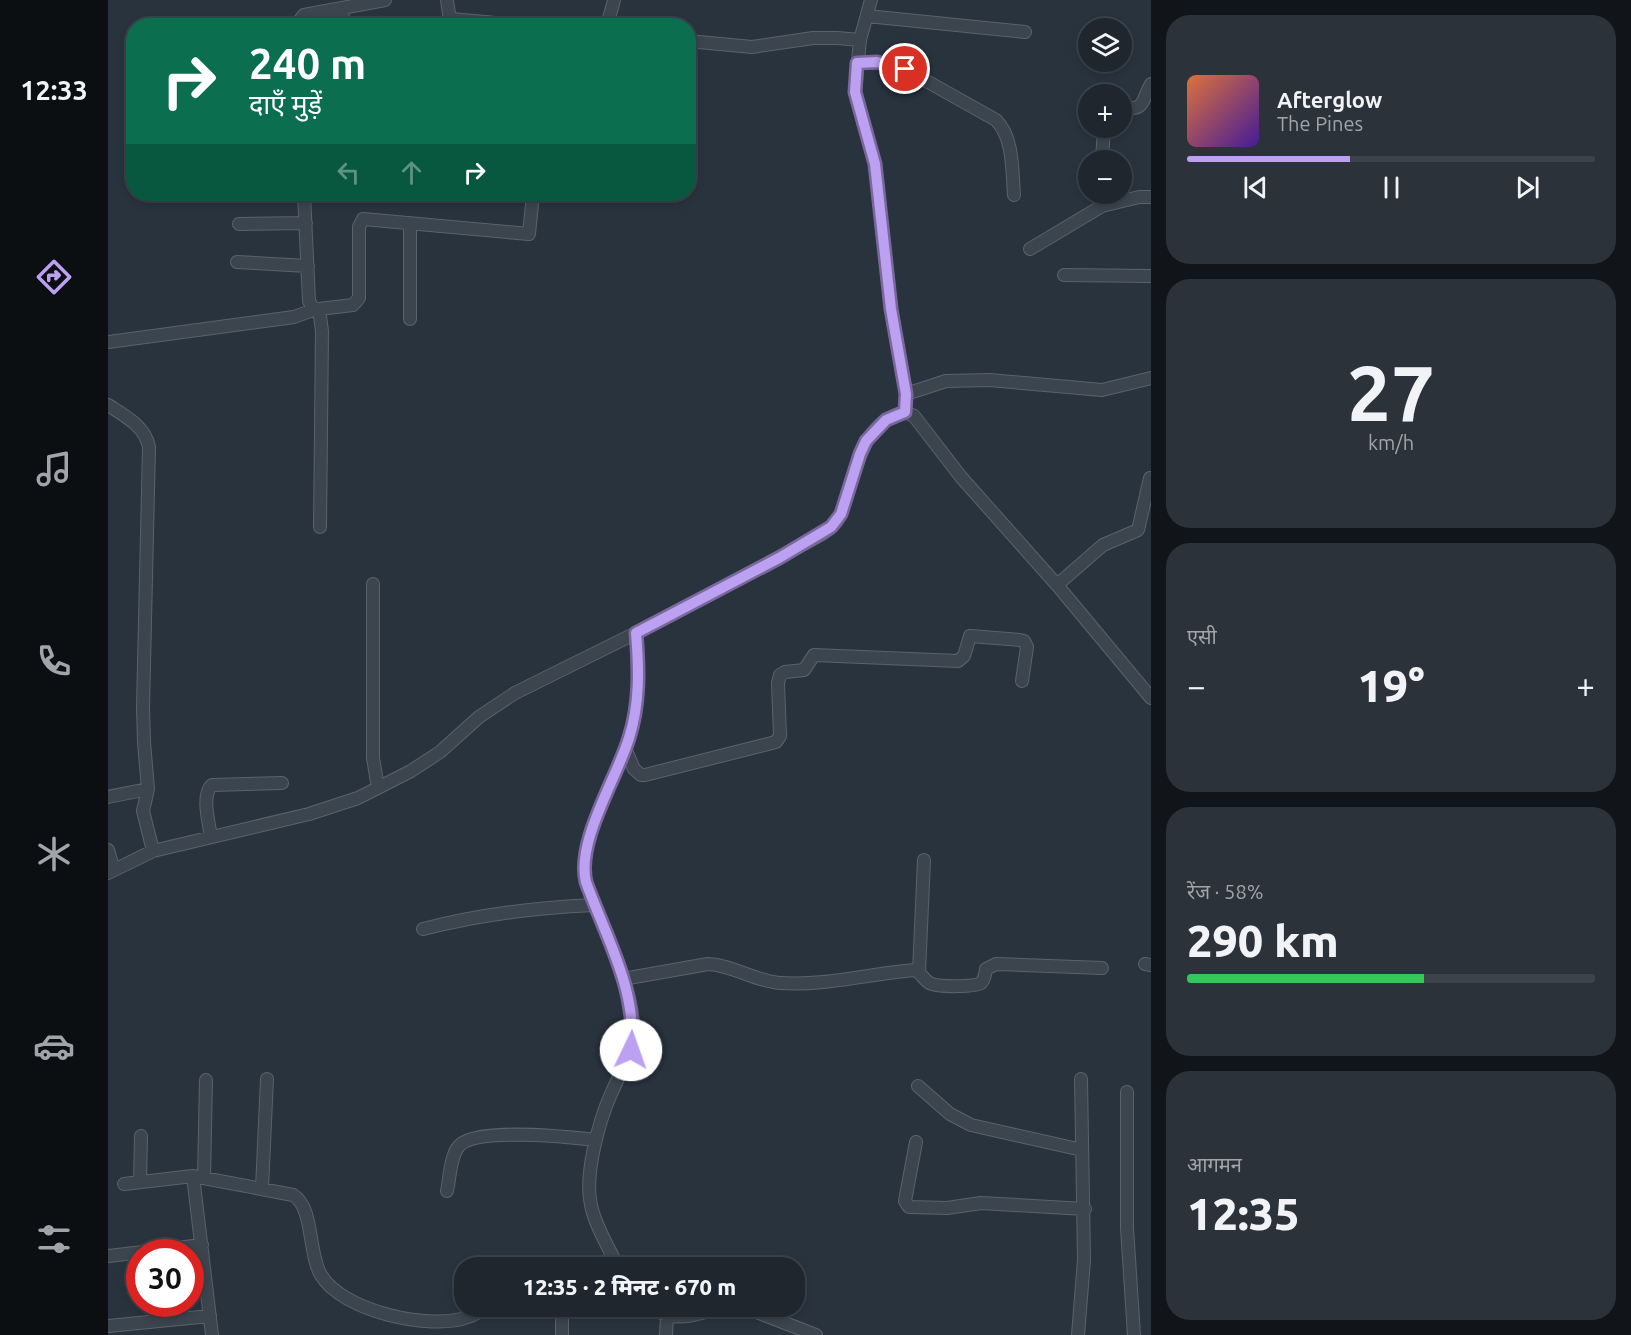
<!DOCTYPE html>
<html lang="hi">
<head>
<meta charset="utf-8">
<style>
	:root { --surface:#1f262e; --page:#2c323a; --text:#f1f3f6; --muted:#a1a5aa; --line:#3c434a; --accent:#bca0f2 }
	body { margin:0; font-family:Ubuntu,"Noto Sans Devanagari",sans-serif; background:var(--page); color:var(--text); height:100vh; display:flex; flex-direction:column; font-size:22px; white-space:nowrap }
	* { box-sizing:border-box; margin:0 }
	p { font-size:20px; color:var(--muted) }
	.icon { flex:none; width:33px; height:33px; fill:none; stroke:currentColor; stroke-width:2; stroke-linecap:round; stroke-linejoin:round }
	.map { position:relative; flex:1; overflow:hidden }
	.details { display:flex; flex-direction:column; gap:15px; padding:15px; background:#111519; width:480px }
	.details>* { flex:none }
	.hud { position:absolute; left:18px; top:18px; width:570px; height:183px; border-radius:24px; box-shadow:0 3px 9px #0003,0 0 0 2px var(--line); background:#0b6e4f; color:#fff; overflow:hidden }
	.buttons { position:absolute; left:970px; top:18px; display:grid; gap:12px }
	.buttons a { display:grid; place-items:center; width:54px; height:54px; border-radius:50%; background:var(--surface); box-shadow:0 3px 9px #0003,0 0 0 2px var(--line); font-size:30px }
	.speed { position:absolute; left:18px; top:1239px; display:flex; gap:12px; font-size:30px; font-weight:700; text-align:center }
	.speed>* { display:grid; place-content:center; width:78px; height:78px; border-radius:50%; background:var(--surface); box-shadow:0 3px 9px #0003,0 0 0 2px var(--line); line-height:1 }
	.speed .limit { border:9px solid #d22; background:#fff; color:#111 }
	.pin { position:absolute; display:grid; place-items:center; width:51px; height:51px; color:#fff; margin:-26px; border:3px solid #fff; border-radius:50%; box-shadow:0 2px 6px #0007 }
	.me { position:absolute; width:66px; margin:-33px; rotate:3deg; stroke-linejoin:round; filter:drop-shadow(0 0 4px #0008) }
	.turn { display:flex; align-items:center; gap:21px; height:126px; padding:0 24px; font-size:27px }
	.turn .icon { width:78px; height:78px; stroke-width:2.5 }
	.turn b { display:block; font-size:42px; line-height:51px }
	.lanes { display:flex; align-items:center; height:57px; padding:0 24px; background:#0003; justify-content:center; gap:30px; direction:ltr }
	.lanes .off { opacity:.35 }
	.big { font-size:45px; font-weight:800; line-height:1.1 }
	.details .widget { flex:1; display:flex; flex-direction:column; justify-content:center; gap:9px; min-width:0; padding:0 21px; border-radius:24px; background:var(--page) }
	.details .dial { align-items:center; gap:0 }
	.dial b { font-size:78px; line-height:1 }
	.song { display:flex; align-items:center; gap:18px }
	.cover { width:72px; height:72px; border-radius:9px; background:linear-gradient(135deg,hsl(20 70% 55%),hsl(260 70% 35%)) }
	.played { height:6px; border-radius:3px; background:linear-gradient(90deg,var(--accent) 40%,var(--line) 40%) }
	.keys { display:flex; justify-content:space-around; direction:ltr }
	.heat { display:flex; justify-content:space-between; align-items:center; font-size:33px; direction:ltr }
	.charge { height:9px; border-radius:4px; background:linear-gradient(90deg,#34c759 58%,var(--line) 0) }
	.trip { position:absolute; left:346px; top:1257px; width:351px; height:60px; border-radius:24px; background:var(--surface); box-shadow:0 3px 9px #0003,0 0 0 2px var(--line); font-weight:800; line-height:60px; text-align:center }
	main { display:flex; flex:1; min-height:0 }
	.menu { display:flex; flex-direction:column; width:108px; justify-content:space-around; align-items:center; background:#0c0f12; color:var(--muted) }
	.menu .icon { width:42px; height:42px }
	.menu .current { color:var(--accent) }
	.menu b { font-size:27px; color:var(--text) }
	.map>svg:first-child { display:block }
	.lines { fill:none; stroke-linecap:round; stroke-linejoin:round }
	.minor-casing { stroke:#5a636b; stroke-width:14 }
	.minor { stroke:#3c454e; stroke-width:12 }
	.route-casing { stroke:#7a689d; stroke-width:15 }
	.route { stroke:#bca0f2; stroke-width:10 }
</style>
</head>
<body>
<main>
<nav class="menu">
<b>12:33</b>
<svg class="icon current" aria-label="directions" viewBox="0 0 24 24"><path d="M12 3l9 9-9 9-9-9zM9 14v-3h6M13 9l2 2-2 2"/></svg>
<svg class="icon" aria-label="music" viewBox="0 0 24 24"><path d="M9 18V5l10-2v13"/><circle cx="6" cy="18" r="3"/><circle cx="16" cy="16" r="3"/></svg>
<svg class="icon" aria-label="phone" viewBox="0 0 24 24"><path d="M5 4h4l2 5-3 2q2 4 5 5l2-3 5 2v4C11 20 4 13 5 4z"/></svg>
<svg class="icon" aria-label="climate" viewBox="0 0 24 24"><path d="M12 3v18M4 7l16 10M4 17L20 7"/></svg>
<svg class="icon" aria-label="car" viewBox="0 0 24 24"><path d="M5 17H2v-5l4-1 3-4h7l3 4 3 1v5h-3M9 17h6M6 11h13"/><circle cx="7" cy="17" r="2"/><circle cx="17" cy="17" r="2"/></svg>
<svg class="icon" aria-label="filters" viewBox="0 0 24 24"><path d="M4 7h16M4 17h16"/><circle cx="9" cy="7" r="2"/><circle cx="15" cy="17" r="2"/></svg>
</nav>
<div class="map">
<svg width="1043" height="1335" viewBox="0 0 1043 1335">
	<rect width="100%" height="100%" fill="#29333e"/>
	<g class="lines">
		<g class="minor-casing">
			<path id="minor" d="M 339,0 L 341,14 L 344,19 L 421,26
				M 763,0 L 752,40 L 747,92 L 767,164 L 783,309 L 798,394 L 797,412
				M 233,8 L 237,26
				M 759,16 L 917,32
				M 187,26 L 196,15 L 277,0
				M 499,26 L 506,0
				M 580,41 L 644,47 L 705,38 L 729,38 L 752,40
				M 749,63 L 769,62 L 797,69 L 888,120 C 906,138 904,171 906,195
				M 1014,109 C 1039,109 1032,103 1043,84
				M 994,160 L 996,128
				M 196,194 L 201,301 L 205,308 L 211,309 L 245,305 L 251,298 L 251,227 L 255,219 L 421,234 L 425,194
				M 993,194 L 994,206 L 1031,197 L 1043,197
				M 302,223 L 302,319
				M 131,224 L 198,223
				M 922,249 L 994,206
				M 129,262 L 200,266
				M 956,275 L 1043,276
				M 211,309 L 214,331 L 212,527
				M 0,342 L 186,317 L 208,309
				M 798,394 L 838,381 L 881,380 L 994,390 L 1043,378
				M 0,405 C 17,416 37,426 41,447 L 35,708 L 36,742 L 40,789 L 35,811 L 45,851
				M 265,584 L 265,758 L 270,788
				M 949,585 L 995,545 L 1030,530 L 1042,478
				M 517,748 L 526,769 L 533,775 L 537,775 L 668,742 L 672,736 L 670,683 L 672,675 L 677,672 L 696,670 L 706,655 L 850,661 L 856,656 L 862,636 L 912,640 L 916,641 L 919,647 L 914,681
				M 0,797 L 40,789
				M 103,837 C 101,823 93,795 104,785 L 174,783
				M 0,850 L 6,870
				M 0,873 L 45,851 L 201,814 L 250,798 L 303,771 L 332,752 L 371,717 L 407,693 L 528,633 L 707,538 C 715,534 723,529 729,521 C 734,514 736,504 739,495 C 749,463 758,420 797,412 L 806,416 L 853,477 L 949,585 L 1043,698
				M 315,929 C 374,914 426,908 486,905
				M 1037,964 L 1043,965
				M 811,972 L 816,860
				M 515,979 L 600,964 C 625,965 646,981 672,983 C 717,986 761,974 806,970 C 814,972 816,982 824,984 C 832,987 867,987 873,983 C 877,979 877,975 878,969 L 888,964 L 994,968
				M 810,1086 L 842,1114 L 863,1125 L 974,1150
				M 1019,1092 L 1019,1228 L 1026,1335
				M 808,1142 L 797,1201 L 801,1207 L 839,1208 L 873,1203 L 977,1209
				M 85,1176 L 104,1335
				M 96,1177 L 98,1080
				M 32,1182 L 33,1136
				M 16,1184 L 85,1176 L 185,1195 C 206,1207 200,1254 213,1275 C 234,1311 322,1331 360,1317 C 367,1315 374,1310 381,1306
				M 154,1188 L 159,1079
				M 339,1191 C 342,1178 342,1156 351,1146 C 367,1127 462,1137 488,1140
				M 0,1256 L 94,1245
				M 510,1268 C 501,1247 487,1226 483,1205 C 476,1175 491,1121 503,1094 C 513,1071 526,1050 525,1025 C 523,980 493,924 478,882 C 468,842 509,777 521,738 C 532,704 531,668 528,633
				M 541,1306 C 567,1325 589,1314 618,1306
				M 633,1306 L 708,1335
				M 0,1326 L 102,1316
				M 454,1335 L 454,1306
				M 558,1335 L 559,1316
				M 970,1335 L 976,1260 L 973,1079"/>
		</g>
		<use href="#minor" class="minor"/>
	</g>
	<g class="lines">
		<g class="route-casing">
			<path id="route" d="M 523,1050 C 530,991 497,935 478,882 C 468,841 509,778 521,738 C 532,704 531,668 528,633 L 671,558 L 723,527 L 733,514 L 752,454 L 758,441 L 778,420 L 797,412 L 798,394 L 783,309 L 767,164 L 747,92 L 749,63 L 769,62 L 797,69"/>
		</g>
		<use href="#route" class="route"/>
	</g>
</svg>
<div class="buttons">
<a><svg class="icon" aria-label="layers" viewBox="0 0 24 24"><path d="M12 4l9 5-9 5-9-5zM3 14l9 5 9-5"/></svg></a>
<a>+</a>
<a>−</a>
</div>
<div class="speed"><div class="limit">30</div></div>
<div class="pin" style="left:797px;top:69px;background:#d93025"><svg class="icon" aria-label="arrive" viewBox="0 0 24 24"><path d="M6 21V4h12l-3 4 3 4H6"/></svg></div>
<svg class="me" style="left:523px;top:1050px" viewBox="-20 -20 40 40"><circle r="19" fill="#fff"/><path d="M0-13L10 11 0 6-10 11z" fill="#bca0f2"/></svg>
<div class="trip">12:35 · 2 मिनट · 670 m</div>
<div class="hud">
<div class="turn"><svg class="icon" aria-label="right" viewBox="0 0 24 24"><path d="M7 20v-9h11M14 6l5 5-5 5"/></svg><div><b>240 m</b>दाएँ मुड़ें</div></div>
<div class="lanes"><svg class="icon off" aria-label="left" viewBox="0 0 24 24"><path d="M17 20v-9H6M10 6l-5 5 5 5"/></svg><svg class="icon off" aria-label="ahead" viewBox="0 0 24 24"><path d="M12 20V5M6 11l6-6 6 6"/></svg><svg class="icon" aria-label="right" viewBox="0 0 24 24"><path d="M7 20v-9h11M14 6l5 5-5 5"/></svg></div>
</div>
</div>
<section class="details">
<div class="widget">
<div class="song"><i class="cover"></i><div><b>Afterglow</b><p>The Pines</p></div></div>
<div class="played"></div>
<div class="keys"><svg class="icon" aria-label="previous" viewBox="0 0 24 24"><path d="M18 5L8 12l10 7zM5 5v14"/></svg><svg class="icon" aria-label="pause" viewBox="0 0 24 24"><path d="M8 5v14M16 5v14"/></svg><svg class="icon" aria-label="next" viewBox="0 0 24 24"><path d="M6 5l10 7-10 7zM19 5v14"/></svg></div>
</div>
<div class="widget dial"><b>27</b><p>km/h</p></div>
<div class="widget"><p>एसी</p>
<div class="heat"><a>−</a><b class="big">19°</b><a>+</a></div>
</div>
<div class="widget"><p>रेंज · 58%</p><b class="big">290 km</b><div class="charge"></div></div>
<div class="widget"><p>आगमन</p><b class="big">12:35</b></div>
</section>
</main>
</body>
</html>
